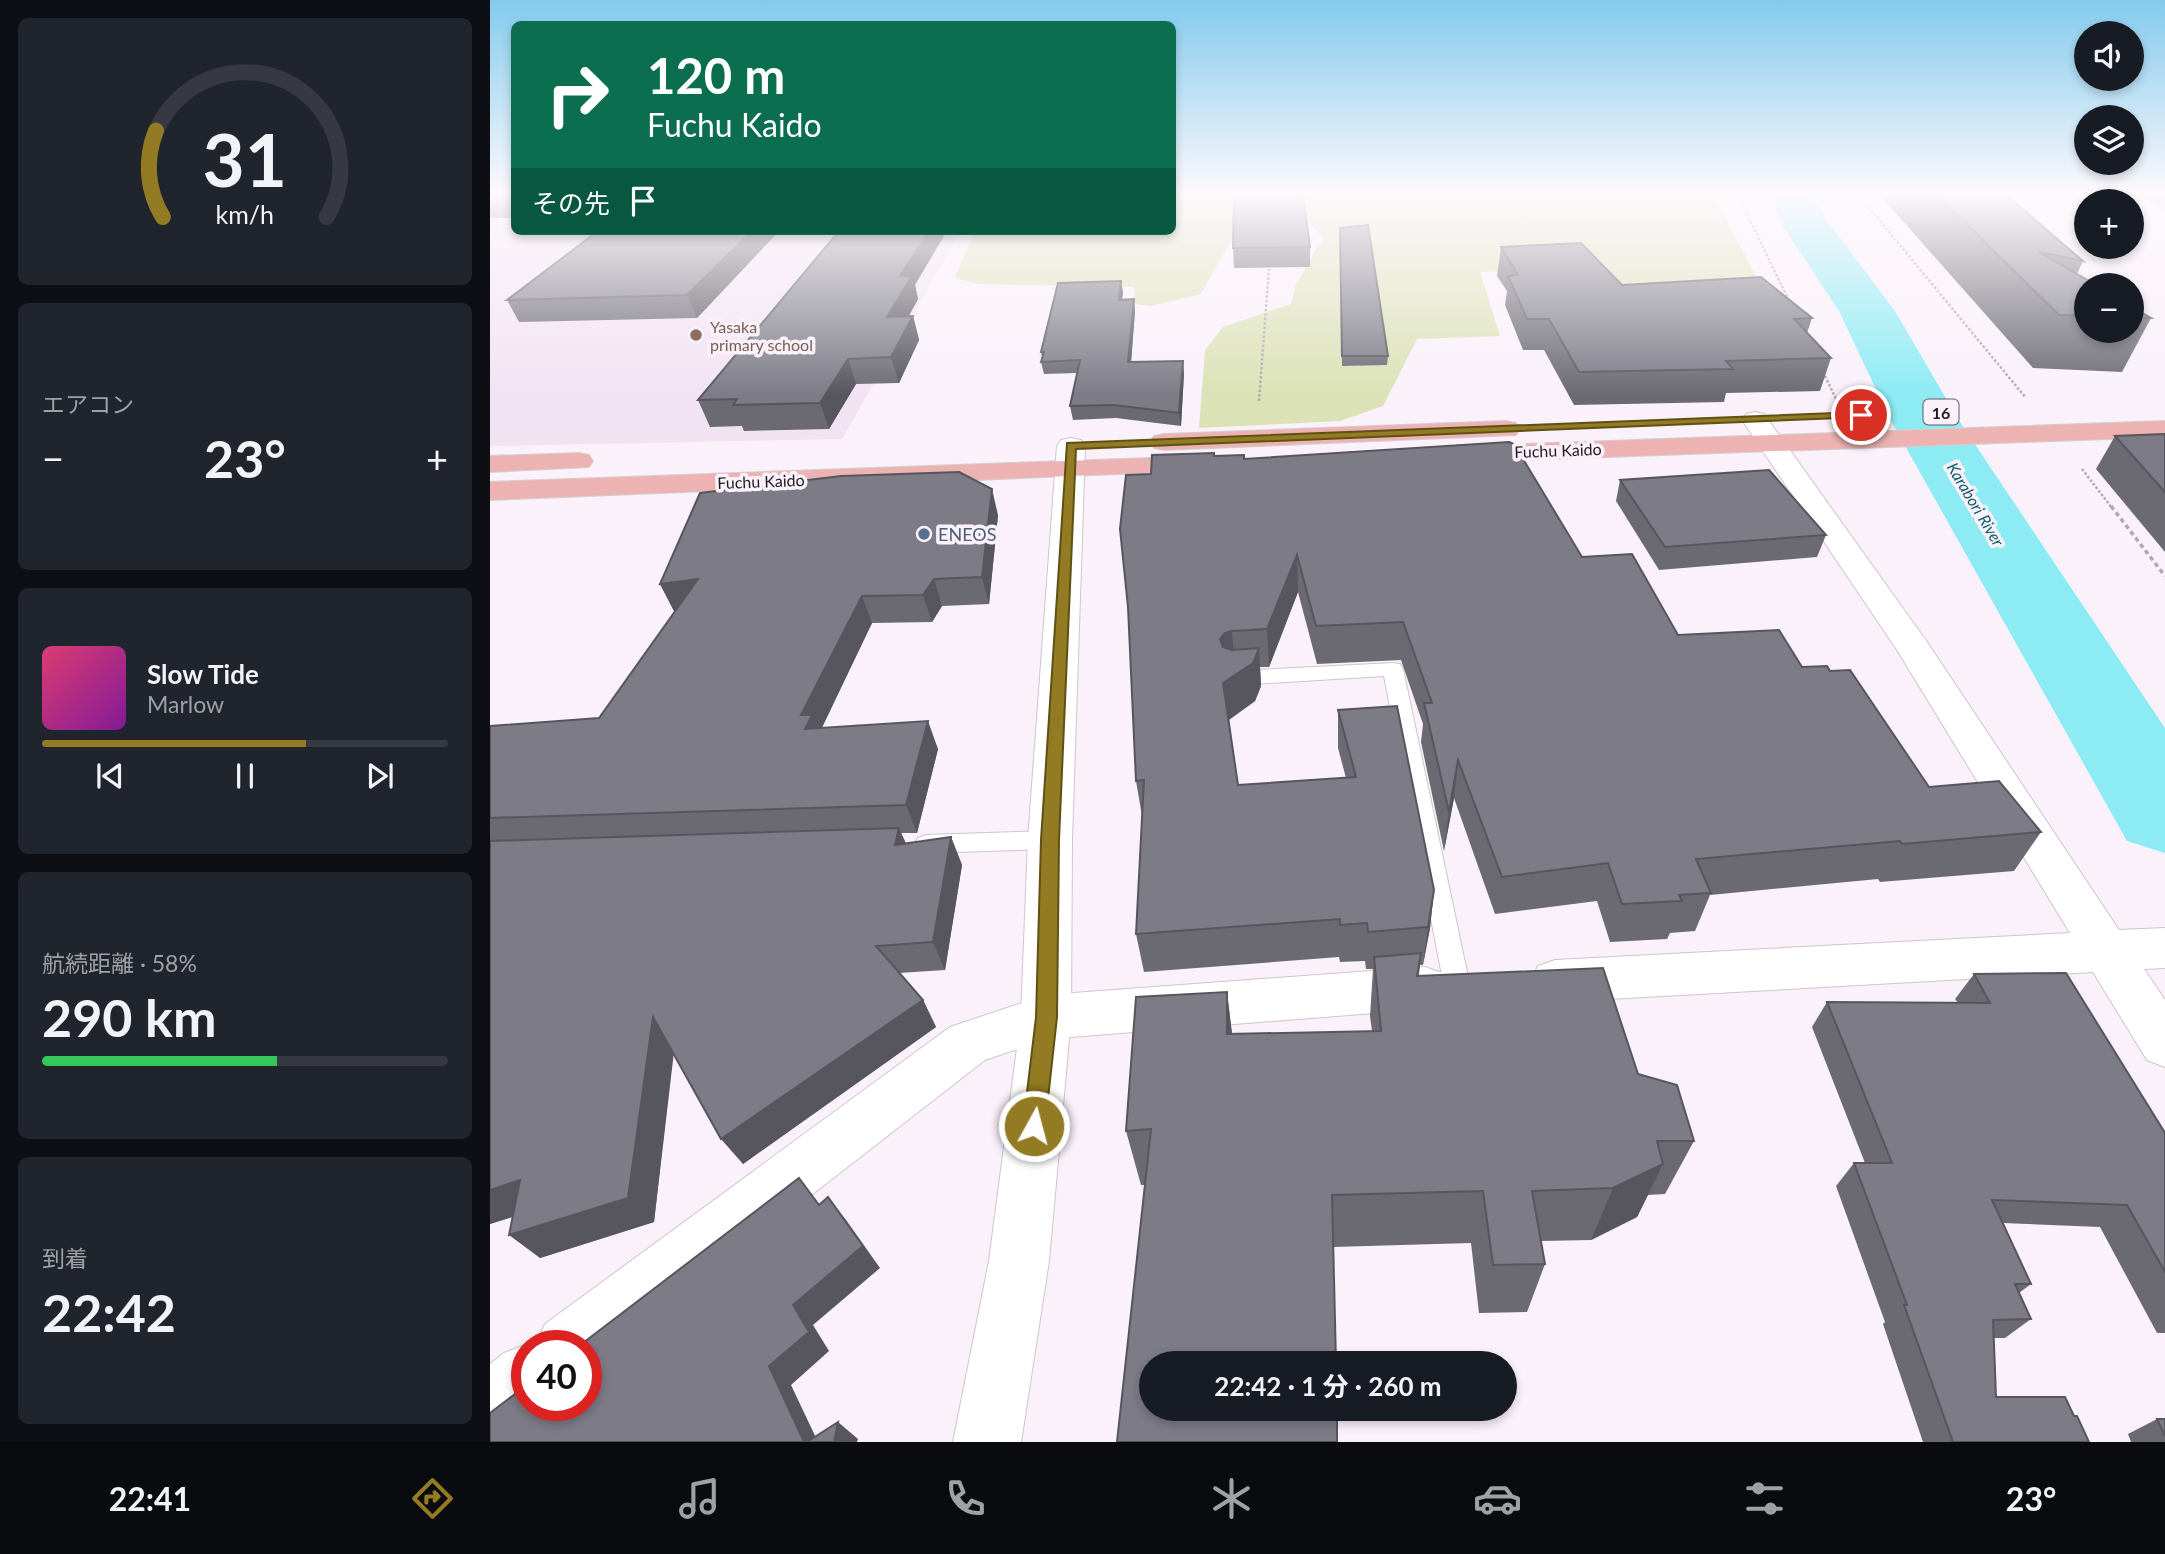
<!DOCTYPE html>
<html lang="ja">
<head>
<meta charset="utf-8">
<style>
	:root { --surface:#171b24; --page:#20242c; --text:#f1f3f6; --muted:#9ea1a6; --line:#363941; --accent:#927b22 }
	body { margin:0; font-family:Lato,"Noto Sans JP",sans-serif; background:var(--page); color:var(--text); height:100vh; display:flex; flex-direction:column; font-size:26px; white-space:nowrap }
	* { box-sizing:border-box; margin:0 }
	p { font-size:23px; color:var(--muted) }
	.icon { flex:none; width:38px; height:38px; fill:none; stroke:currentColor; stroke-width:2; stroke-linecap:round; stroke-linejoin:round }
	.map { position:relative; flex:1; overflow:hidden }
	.drawer { display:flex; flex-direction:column; gap:18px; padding:18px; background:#0d0f14; width:490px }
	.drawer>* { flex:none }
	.hud { position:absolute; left:21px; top:21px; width:665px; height:214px; border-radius:10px; box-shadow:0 4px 10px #0003; background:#0b6e4f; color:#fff; overflow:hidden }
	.fabs { position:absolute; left:1584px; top:21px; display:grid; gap:14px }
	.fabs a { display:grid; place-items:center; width:70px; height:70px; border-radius:50%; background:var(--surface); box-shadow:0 4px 10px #0003; font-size:35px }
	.speed { position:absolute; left:21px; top:1330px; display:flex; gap:14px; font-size:35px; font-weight:700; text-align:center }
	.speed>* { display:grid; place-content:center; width:91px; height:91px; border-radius:50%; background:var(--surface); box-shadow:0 4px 10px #0003; line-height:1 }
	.speed .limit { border:10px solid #d22; background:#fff; color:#111 }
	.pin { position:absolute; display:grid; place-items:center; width:60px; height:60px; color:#fff; margin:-30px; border:4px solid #fff; border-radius:50%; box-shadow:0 2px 7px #0007 }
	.me { position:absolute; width:77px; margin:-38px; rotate:7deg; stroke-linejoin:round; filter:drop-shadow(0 0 5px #0008) }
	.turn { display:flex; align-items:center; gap:24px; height:147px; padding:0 21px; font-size:32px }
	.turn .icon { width:91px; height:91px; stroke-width:2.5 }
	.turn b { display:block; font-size:49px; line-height:60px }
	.then { display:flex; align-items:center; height:66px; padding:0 21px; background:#0003; gap:14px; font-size:26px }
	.big { font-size:52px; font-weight:700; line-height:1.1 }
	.drawer .tile { flex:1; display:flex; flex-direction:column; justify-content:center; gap:10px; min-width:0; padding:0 24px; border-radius:10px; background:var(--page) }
	.drawer .dial { align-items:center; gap:0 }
	.dial svg { height:182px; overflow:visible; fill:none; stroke:var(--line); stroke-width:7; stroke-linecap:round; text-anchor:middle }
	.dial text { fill:var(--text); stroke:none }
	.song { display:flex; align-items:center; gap:21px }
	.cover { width:84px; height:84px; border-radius:10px; background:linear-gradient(135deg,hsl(340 70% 55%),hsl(290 70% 35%)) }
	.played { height:7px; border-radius:4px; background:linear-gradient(90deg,var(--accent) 65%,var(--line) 65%) }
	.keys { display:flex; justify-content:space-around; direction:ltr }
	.heat { display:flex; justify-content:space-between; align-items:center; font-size:38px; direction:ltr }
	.charge { height:10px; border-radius:5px; background:linear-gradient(90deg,#34c759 58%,var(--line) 0) }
	.trip { position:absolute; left:649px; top:1351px; width:378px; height:70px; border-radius:35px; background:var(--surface); box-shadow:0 4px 10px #0003; font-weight:700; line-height:70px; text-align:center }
	.dock { display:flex; height:112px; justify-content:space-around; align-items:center; background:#090b0e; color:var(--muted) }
	.dock .icon { width:49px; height:49px }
	.dock .selected { color:var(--accent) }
	.dock b { font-size:32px; color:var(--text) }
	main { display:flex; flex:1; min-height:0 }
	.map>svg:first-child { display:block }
	.built { fill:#f2e3f2 }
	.green { fill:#dbe2b6 }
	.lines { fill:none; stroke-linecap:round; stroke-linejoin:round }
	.river { fill:#8debf4; fill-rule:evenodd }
	.service-casing { stroke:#cec5ce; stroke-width:2 }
	.minor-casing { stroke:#cec5ce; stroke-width:2 }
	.tertiary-casing { stroke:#cec5ce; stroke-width:2 }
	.primary-casing { stroke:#d2d2d2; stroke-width:2 }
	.path-far1 { stroke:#b1aab1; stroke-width:2.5; stroke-dasharray:2.5 2; stroke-linecap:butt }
	.path { stroke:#b1aab1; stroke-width:3.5; stroke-dasharray:4.5 3.5; stroke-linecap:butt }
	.service { fill:#fff; fill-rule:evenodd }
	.minor { fill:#fff; fill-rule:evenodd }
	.tertiary { fill:#fff; fill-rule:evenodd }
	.primary { fill:#edb3b3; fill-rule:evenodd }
	.wall { fill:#6b6a73 }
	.shaded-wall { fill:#57565e }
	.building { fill:#7c7b86; stroke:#57565e; stroke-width:2 }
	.route { fill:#927b22; stroke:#5f5016; stroke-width:2 }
	.education-dot { fill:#8d6e63; stroke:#faf1fa; stroke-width:2.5 }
	.service-dot { fill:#5c6f8a; stroke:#faf1fa; stroke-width:2.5 }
	.labels { text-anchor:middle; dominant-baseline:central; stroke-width:7; stroke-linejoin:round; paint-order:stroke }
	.far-education-label { font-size:16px; fill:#785e54; stroke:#faf1fa; text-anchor:start }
	.shield { fill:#faf1fa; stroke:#615c61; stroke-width:2 }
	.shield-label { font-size:16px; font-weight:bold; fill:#1f1c1f }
	.far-street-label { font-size:16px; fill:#1f1c1f; stroke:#faf1fa }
	.far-water-label { font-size:16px; font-style:italic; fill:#095d64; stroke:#faf1fa }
	.service-label { font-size:18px; fill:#4e5e75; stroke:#faf1fa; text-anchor:start }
</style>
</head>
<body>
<main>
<section class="drawer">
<div class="tile dial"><svg viewBox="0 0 100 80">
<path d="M14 69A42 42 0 1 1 86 69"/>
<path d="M14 69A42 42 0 0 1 11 31" stroke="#927b22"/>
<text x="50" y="56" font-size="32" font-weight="700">31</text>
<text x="50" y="72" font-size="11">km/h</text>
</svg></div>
<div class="tile"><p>エアコン</p>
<div class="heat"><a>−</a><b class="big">23°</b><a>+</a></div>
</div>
<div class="tile">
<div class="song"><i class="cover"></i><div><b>Slow Tide</b><p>Marlow</p></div></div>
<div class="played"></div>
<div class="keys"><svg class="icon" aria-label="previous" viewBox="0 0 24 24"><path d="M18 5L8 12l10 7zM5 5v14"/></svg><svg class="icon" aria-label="pause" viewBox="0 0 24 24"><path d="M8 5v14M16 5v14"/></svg><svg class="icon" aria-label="next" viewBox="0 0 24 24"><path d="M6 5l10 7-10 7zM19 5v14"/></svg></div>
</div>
<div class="tile"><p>航続距離 · 58%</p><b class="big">290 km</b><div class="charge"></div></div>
<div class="tile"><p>到着</p><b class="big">22:42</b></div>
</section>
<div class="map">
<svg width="1675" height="1442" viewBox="0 0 1675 1442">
	<rect width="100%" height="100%" fill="#faf1fa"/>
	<path class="built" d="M 0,209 L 24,209 L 24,231 L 471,231 L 352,439 L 0,446 Z"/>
	<path class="green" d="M 937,193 L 1223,193 L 1275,294 L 1130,303 L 1094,267 L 990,272 L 1010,336 L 927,339 L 893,406 L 850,421 L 709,428 L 715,350 L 733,327 L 801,304 L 806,284 L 833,238 L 818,222 L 751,222 L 711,294 L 661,306 L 645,304 L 644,287 L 489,284 L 465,278 L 485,231 L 682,231 L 683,198 Z"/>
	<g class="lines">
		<path class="river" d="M 1277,193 L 1321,193 L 1338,222 L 1405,311 L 1468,419 L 1675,728 L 1675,853 L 1637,841 L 1400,419 L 1349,311 L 1293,226 Z"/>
		<g class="service-casing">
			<path id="service" d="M 903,663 L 910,664 L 913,669 L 980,986 L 976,994 L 967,998 L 958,994 L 954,986 L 894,676 L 746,685 L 739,683 L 736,678 L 739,673 L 746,671 Z
				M 560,831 L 568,834 L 572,840 L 568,846 L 560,849 L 436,853 L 428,850 L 424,844 L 428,838 L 436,835 Z"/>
		</g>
		<g class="minor-casing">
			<path id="minor" d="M 1265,412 L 1274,414 L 1437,642 L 1629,930 L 1675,928 L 1675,968 L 1654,969 L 1675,1000 L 1675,1067 L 1657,1060 L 1603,972 L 1065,1002 L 1048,996 L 1041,981 L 1048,966 L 1065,960 L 1580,933 L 1407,650 L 1252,420 L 1256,414 Z
				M 935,967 L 952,973 L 960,988 L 952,1003 L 935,1009 L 556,1039 L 495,1060 L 99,1368 L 96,1370 L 96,1346 L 45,1346 L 55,1324 L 460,1027 L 556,995 Z
				M 37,1344 L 42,1346 L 37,1346 L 37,1405 L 51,1405 L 23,1427 L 0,1437 L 0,1364 L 14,1353 Z"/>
		</g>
		<g class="tertiary-casing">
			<path id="tertiary" d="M 581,438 L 591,440 L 595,446 L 582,840 L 581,1017 L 559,1261 L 531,1442 L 463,1442 L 499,1261 L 531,1017 L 538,840 L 567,446 L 571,440 Z"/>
		</g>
		<g class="primary-casing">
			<path id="primary" d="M 1645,193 L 1668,193 L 1675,197 L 1675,209 Z
				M 1016,421 L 1026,423 L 1029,429 L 1026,435 L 674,450 L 664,448 L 660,442 L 664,436 L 674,434 Z
				M 1675,421 L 1675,437 L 978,462 L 968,460 L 964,454 L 968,448 L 978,446 Z
				M 89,453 L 99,455 L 103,461 L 99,467 L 0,472 L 0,456 Z
				M 715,456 L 725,458 L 729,464 L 725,470 L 0,500 L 0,482 Z"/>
		</g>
		<path class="path-far1" d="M 1247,193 L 1299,301
			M 1367,193 L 1536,398
			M 1333,372 L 1349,405
			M 769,401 L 779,269
			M 1592,469 L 1622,508"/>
		<path class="path" d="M 1621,506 L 1675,576"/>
		<use href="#service" class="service"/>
		<use href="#minor" class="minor"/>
		<use href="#tertiary" class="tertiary"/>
		<use href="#primary" class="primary"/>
	</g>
	<path class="wall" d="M 0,193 L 24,193 L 24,218 L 0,218 Z
		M 1388,193 L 1516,193 L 1515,195 L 1593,261 L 1587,274 L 1596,285 L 1596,331 L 1642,331 L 1642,307 L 1661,318 L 1632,372 L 1543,368 Z
		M 850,228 L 898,356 L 897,365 L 852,366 Z
		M 108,231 L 289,231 L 207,318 L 29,322 L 17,300 Z
		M 820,247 L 820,267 L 744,268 L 743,248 Z
		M 1011,247 L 1132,285 L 1322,318 L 1317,333 L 1341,358 L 1330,391 L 1236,393 L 1234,402 L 1084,405 L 1054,350 L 1033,350 L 1015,305 L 1017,291 L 1007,276 Z
		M 425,285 L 428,299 L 419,316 L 423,316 L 429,340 L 409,383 L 366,384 L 339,429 L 254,431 L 252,426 L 220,427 L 208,400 Z
		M 633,292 L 632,300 L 645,311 L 641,362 L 694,373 L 691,426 L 626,418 L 583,420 L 580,406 L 587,373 L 554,374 L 551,362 L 552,358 L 551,352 Z
		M 1675,434 L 1675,552 L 1606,469 L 1625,436 Z
		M 724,456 L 754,459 L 1092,557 L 1188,635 L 1312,667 L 1340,671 L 1439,787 L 1551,832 L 1524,871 L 1390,882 L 1388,879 L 1220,895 L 1205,931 L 1180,933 L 1177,939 L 1120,942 L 1107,901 L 1005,914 L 964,798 L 954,851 L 931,742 L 933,724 L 911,660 L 827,664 L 808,592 L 779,667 L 770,667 L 771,686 L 765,701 L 739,720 L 748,785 L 856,778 L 848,748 L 848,710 L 944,890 L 940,928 L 933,965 L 930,965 L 929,975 L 1148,1074 L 1204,1141 L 1175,1194 L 1158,1195 L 1147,1217 L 1101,1240 L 1051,1241 L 1055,1264 L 1037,1312 L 989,1313 L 981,1243 L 843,1247 L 655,1185 L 651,1185 L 636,1131 L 737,992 L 742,1034 L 882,1031 L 880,1016 L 883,969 L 876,969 L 875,961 L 850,962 L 849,957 L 654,972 L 646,934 L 652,816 L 646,781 Z
		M 1130,480 L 1336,535 L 1327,557 L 1169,570 L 1126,501 Z
		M 508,515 L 499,604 L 452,606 L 442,622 L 382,623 L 331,728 L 448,749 L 427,833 L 411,833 L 416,843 L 461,837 L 472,865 L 455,970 L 409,973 L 433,1000 L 446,1027 L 253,1164 L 183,1054 L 164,1222 L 50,1258 L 23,1217 L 0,1224 L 0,726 L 109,718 L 186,611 L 184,611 L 170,584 Z
		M 1484,974 L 1675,1133 L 1675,1333 L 1667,1333 L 1610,1227 L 1513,1223 L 1541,1284 L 1529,1293 L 1541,1319 L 1515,1338 L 1504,1338 L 1506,1397 L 1584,1416 L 1599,1442 L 1433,1442 L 1393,1324 L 1395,1322 L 1346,1186 L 1364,1163 L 1375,1163 L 1322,1027 L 1337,1002 L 1468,1003 L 1465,999 Z
		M 1667,1419 L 1675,1419 L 1675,1442 L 1641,1442 L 1638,1434 Z"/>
	<path class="shaded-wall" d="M 262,231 L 289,231 L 207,318 L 197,295 Z
		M 439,231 L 457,231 L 425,285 L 428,299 L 404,341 L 397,317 L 410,276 Z
		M 631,281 L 633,292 L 630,312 L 629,300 Z
		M 644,299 L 645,311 L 640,375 L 638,362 Z
		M 423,316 L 429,340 L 409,383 L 401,357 Z
		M 358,359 L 366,384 L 339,429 L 330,403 Z
		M 693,361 L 694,373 L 691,426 L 689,413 Z
		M 502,489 L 508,515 L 499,604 L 492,577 Z
		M 807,555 L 808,592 L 779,667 L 777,629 Z
		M 208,579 L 222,606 L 184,611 L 170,584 Z
		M 444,579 L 452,606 L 442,622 L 433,595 Z
		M 372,596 L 382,623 L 330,732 L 315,729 L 311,715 Z
		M 742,631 L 745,668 L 734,677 L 730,639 L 735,633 Z
		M 769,648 L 771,686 L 765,701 L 737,721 L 733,683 Z
		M 438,721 L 448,749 L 427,833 L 416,805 Z
		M 968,760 L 964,798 L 954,851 L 959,812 Z
		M 409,828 L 421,856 L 405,845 Z
		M 461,837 L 472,865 L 455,970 L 443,942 Z
		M 944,890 L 940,928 L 933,965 L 938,927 Z
		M 737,992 L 744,1051 L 737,1034 Z
		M 433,1000 L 446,1027 L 253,1164 L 231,1139 Z
		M 163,1017 L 185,1043 L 164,1222 L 50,1258 L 19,1235 Z
		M 1173,1164 L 1147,1217 L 1101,1240 L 1123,1188 Z
		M 30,1180 L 60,1204 L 0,1224 L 0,1190 Z
		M 338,1197 L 356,1220 L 390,1268 L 323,1325 L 339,1351 L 301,1385 L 328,1442 L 314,1442 L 279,1366 Z
		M 348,1422 L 368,1439 L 367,1442 L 344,1442 Z"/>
	<path class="building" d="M 0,193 L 24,193 L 24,198 L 0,198 Z
		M 744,193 L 813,193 L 820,247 L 743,248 Z
		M 1445,193 L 1514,193 L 1593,261 L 1549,252 L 1606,285 L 1596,285 L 1596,316 L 1569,315 Z
		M 878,225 L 898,356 L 852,356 L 850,228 Z
		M 108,231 L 262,231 L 197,295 L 17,300 Z
		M 349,231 L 439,231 L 410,276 L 422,276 L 397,317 L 423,316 L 401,357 L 358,359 L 330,403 L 243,405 L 247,399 L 208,400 Z
		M 1091,243 L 1132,285 L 1271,277 L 1322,318 L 1304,319 L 1341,358 L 1236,361 L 1243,369 L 1089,372 L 1059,319 L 1037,319 L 1018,276 L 1028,275 L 1011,247 Z
		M 631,281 L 629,300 L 644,299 L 638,362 L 693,361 L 689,413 L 624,405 L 580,406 L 590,360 L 551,362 L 554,352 L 551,352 L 568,283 Z
		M 1642,307 L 1661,318 L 1642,318 Z
		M 1675,434 L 1675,492 L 1625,436 Z
		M 1019,442 L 1024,444 L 1092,557 L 1142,554 L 1188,635 L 1289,630 L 1312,667 L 1337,666 L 1340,671 L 1360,670 L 1439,787 L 1509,781 L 1551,832 L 1412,844 L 1410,841 L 1206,859 L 1221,893 L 1189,895 L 1192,901 L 1132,904 L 1118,863 L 1012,877 L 968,760 L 959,812 L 934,703 L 942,703 L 913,622 L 826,626 L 807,555 L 777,629 L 742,631 L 735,633 L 730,639 L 733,647 L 742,650 L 769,648 L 763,663 L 733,683 L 748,785 L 866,777 L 848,710 L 907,706 L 944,890 L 938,927 L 878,932 L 877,923 L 850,925 L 850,919 L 646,934 L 654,780 L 646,781 L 638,607 L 630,529 L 636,475 L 661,474 L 662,455 L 724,453 L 724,456 L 754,455 L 754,459 Z
		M 1279,470 L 1336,535 L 1175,547 L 1130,480 Z
		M 469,472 L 502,489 L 492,577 L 444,579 L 433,595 L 372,596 L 311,715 L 322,715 L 315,729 L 438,721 L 416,805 L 0,818 L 0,726 L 109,718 L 208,579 L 170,584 L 210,493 L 351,476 Z
		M 409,828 L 405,845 L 461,837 L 443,942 L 386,946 L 433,1000 L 231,1139 L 163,1017 L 138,1198 L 19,1235 L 30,1180 L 0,1190 L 0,841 Z
		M 931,953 L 927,976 L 1113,968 L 1148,1074 L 1187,1085 L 1204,1141 L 1167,1141 L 1173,1164 L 1123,1188 L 1042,1191 L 1055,1264 L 1003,1265 L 993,1191 L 842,1195 L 846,1363 L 662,1363 L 662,1409 L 847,1409 L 847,1442 L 627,1442 L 661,1129 L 636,1131 L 646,997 L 737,992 L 737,1034 L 891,1031 L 884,957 Z
		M 1576,973 L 1675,1133 L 1675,1272 L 1637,1205 L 1502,1200 L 1541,1284 L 1525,1284 L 1541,1319 L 1503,1320 L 1506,1397 L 1575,1397 L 1584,1416 L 1587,1416 L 1599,1442 L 1463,1442 L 1414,1305 L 1417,1305 L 1364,1163 L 1402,1163 L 1337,1002 L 1500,1003 L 1484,974 Z
		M 309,1178 L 329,1205 L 338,1197 L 373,1246 L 303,1305 L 319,1332 L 279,1366 L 314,1442 L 0,1442 L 0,1413 L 37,1385 L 37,1405 L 96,1405 L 96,1346 L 89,1346 Z
		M 1667,1419 L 1675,1419 L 1675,1436 Z
		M 348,1422 L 344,1442 L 317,1442 Z"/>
	<linearGradient id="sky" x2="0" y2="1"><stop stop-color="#83caed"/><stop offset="0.49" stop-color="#fdf9fd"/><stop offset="1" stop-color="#fdf9fd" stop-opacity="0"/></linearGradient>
	<rect width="1675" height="395" fill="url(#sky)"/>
	<path class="route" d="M 1371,412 L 1375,413 L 1375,417 L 586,449 L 569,840 L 567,1017 L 555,1126 L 552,1133 L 544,1137 L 536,1133 L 533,1126 L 546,1017 L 551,840 L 577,443 Z"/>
	<circle class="education-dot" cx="206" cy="335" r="7"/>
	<circle class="service-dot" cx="434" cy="534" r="7"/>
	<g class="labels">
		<g class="far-education-label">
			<text x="220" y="326">Yasaka<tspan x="220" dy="18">primary school</tspan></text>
		</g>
		<rect class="shield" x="1433.5" y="399.5" width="35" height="25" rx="5"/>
		<g class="shield-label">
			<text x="1451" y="412">16</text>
		</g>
		<g class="far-street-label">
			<text transform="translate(1068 450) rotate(-2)">Fuchu Kaido</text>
			<text transform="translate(271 481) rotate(-2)">Fuchu Kaido</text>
		</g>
		<g class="far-water-label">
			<text transform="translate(1486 504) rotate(59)">Karabori River</text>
		</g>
		<g class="service-label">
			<text x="448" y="534">ENEOS</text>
		</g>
	</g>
</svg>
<div class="fabs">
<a><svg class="icon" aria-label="sound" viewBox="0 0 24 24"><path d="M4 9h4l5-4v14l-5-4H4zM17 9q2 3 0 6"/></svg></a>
<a><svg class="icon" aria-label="layers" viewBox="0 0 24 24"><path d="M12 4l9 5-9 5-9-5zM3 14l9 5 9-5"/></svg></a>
<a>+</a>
<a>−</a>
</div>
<div class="speed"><div class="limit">40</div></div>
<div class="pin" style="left:1371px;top:415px;background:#d93025"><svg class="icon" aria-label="arrive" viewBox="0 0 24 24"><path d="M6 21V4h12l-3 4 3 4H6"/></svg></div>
<svg class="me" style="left:544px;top:1126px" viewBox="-20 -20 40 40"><circle r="17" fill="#927b22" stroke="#fff" stroke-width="3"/><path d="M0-11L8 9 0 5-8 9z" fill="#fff"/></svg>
<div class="trip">22:42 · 1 分 · 260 m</div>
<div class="hud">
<div class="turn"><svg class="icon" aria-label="right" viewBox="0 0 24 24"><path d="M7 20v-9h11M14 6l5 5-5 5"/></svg><div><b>120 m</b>Fuchu Kaido</div></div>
<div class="then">その先<svg class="icon" aria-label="arrive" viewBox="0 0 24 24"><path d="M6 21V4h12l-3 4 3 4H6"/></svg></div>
</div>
</div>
</main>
<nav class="dock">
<b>22:41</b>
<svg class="icon selected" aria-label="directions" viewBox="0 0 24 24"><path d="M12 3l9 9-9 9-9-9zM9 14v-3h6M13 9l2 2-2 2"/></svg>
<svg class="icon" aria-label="music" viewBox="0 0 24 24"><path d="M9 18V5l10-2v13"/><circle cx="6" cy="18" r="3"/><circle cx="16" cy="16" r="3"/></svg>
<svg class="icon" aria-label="phone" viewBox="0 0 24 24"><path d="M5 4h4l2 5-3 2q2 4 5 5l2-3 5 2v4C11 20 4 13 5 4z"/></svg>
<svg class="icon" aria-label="climate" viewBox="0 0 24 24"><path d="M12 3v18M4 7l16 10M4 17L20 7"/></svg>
<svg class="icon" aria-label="car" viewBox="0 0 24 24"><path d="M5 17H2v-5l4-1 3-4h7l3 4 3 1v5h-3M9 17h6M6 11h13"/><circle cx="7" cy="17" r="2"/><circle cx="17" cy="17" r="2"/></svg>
<svg class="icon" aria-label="filters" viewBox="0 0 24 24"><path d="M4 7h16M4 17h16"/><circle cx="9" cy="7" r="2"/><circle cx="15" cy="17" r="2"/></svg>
<b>23°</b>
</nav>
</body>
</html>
